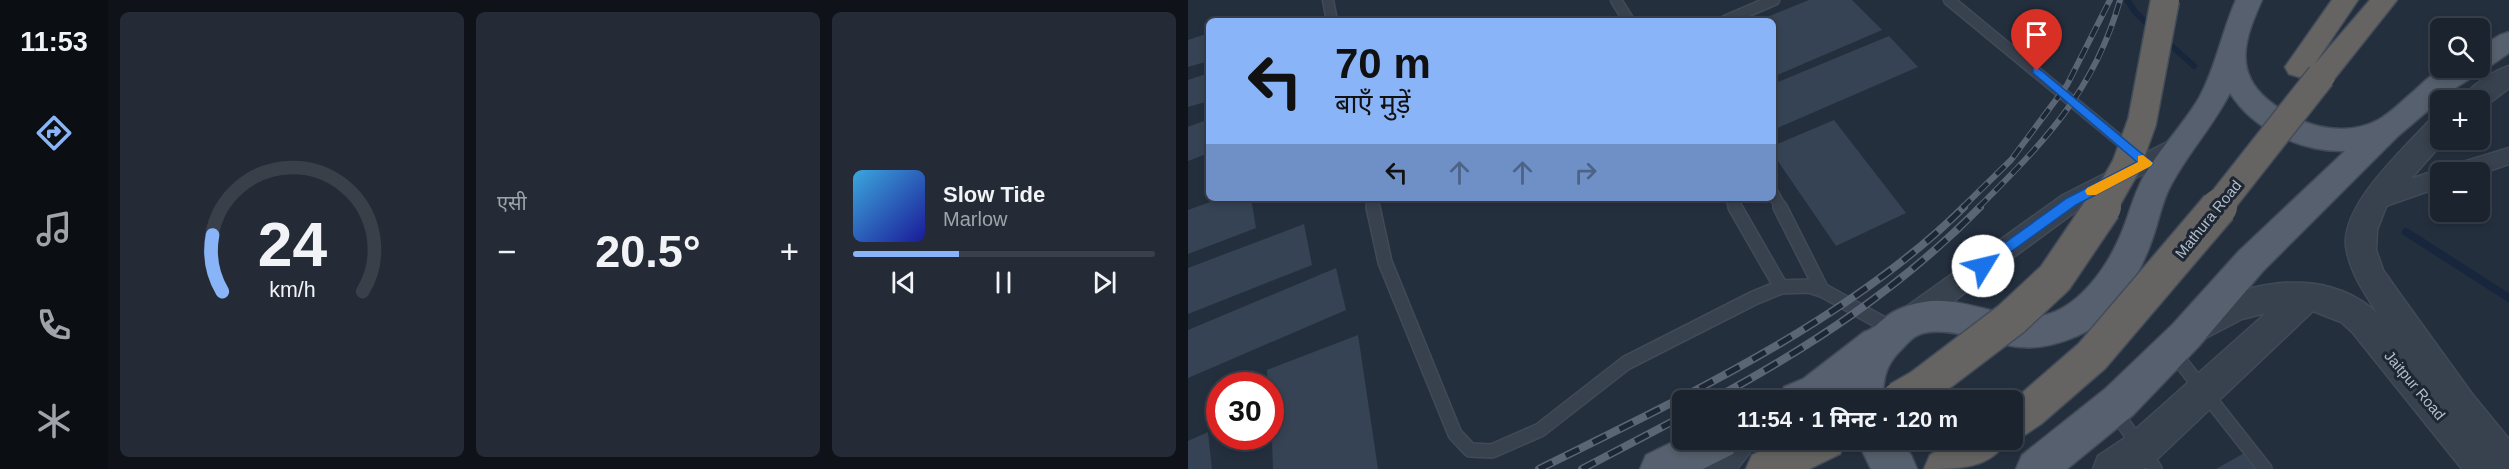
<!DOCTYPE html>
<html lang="hi">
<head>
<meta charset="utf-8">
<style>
	:root { --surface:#1b232e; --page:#242b36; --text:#f1f3f6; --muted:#a0a4aa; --line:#39404a; --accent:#8ab4f8 }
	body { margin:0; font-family:Arial,"Noto Sans Devanagari",sans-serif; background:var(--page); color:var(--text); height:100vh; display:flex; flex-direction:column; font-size:22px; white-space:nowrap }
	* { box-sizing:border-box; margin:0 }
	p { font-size:20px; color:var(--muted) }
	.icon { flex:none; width:33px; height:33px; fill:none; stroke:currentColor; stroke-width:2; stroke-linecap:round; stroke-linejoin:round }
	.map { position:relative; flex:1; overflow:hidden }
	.sheet { display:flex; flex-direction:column; gap:12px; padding:12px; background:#0f1319; width:1080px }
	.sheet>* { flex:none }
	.top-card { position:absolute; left:18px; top:18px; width:570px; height:183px; border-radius:9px; box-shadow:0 3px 9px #0003,0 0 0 2px var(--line); background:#8ab4f8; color:#111; overflow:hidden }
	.tools { position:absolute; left:1242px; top:18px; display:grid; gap:12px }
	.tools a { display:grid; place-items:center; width:60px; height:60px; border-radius:9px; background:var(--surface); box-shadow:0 3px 9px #0003,0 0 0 2px var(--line); font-size:30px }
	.speed { position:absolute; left:18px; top:372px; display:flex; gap:12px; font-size:30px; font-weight:700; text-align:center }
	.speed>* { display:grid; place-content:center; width:78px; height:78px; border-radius:50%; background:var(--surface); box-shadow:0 3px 9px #0003,0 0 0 2px var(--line); line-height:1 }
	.speed .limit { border:9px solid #d22; background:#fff; color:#111 }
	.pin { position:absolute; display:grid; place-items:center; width:51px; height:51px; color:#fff; margin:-62px -26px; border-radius:50% 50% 50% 0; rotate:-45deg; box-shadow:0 0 6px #0007 }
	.pin .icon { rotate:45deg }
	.me { position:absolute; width:66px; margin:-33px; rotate:54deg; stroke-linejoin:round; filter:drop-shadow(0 0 4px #0008) }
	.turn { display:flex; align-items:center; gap:21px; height:126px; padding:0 30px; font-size:27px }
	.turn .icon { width:78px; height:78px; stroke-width:2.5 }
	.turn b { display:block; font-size:42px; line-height:51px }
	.lanes { display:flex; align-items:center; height:57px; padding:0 30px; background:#0003; justify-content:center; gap:30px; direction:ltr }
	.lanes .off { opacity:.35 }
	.big { font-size:45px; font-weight:700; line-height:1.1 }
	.sheet .tile { flex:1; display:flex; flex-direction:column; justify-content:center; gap:9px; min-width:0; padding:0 21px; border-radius:9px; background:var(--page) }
	.sheet .dial { align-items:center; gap:0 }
	.dial svg { height:156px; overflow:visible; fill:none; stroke:var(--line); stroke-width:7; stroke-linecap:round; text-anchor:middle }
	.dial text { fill:var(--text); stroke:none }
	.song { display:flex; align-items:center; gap:18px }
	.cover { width:72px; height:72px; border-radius:9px; background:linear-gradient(135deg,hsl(200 70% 55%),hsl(240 70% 35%)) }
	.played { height:6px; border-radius:3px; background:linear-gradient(90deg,var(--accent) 35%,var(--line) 35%) }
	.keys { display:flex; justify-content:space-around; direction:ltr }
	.heat { display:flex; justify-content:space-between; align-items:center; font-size:33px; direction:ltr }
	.sheet .tiles { flex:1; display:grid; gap:12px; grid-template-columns:repeat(3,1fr) }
	.trip { position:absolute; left:484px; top:390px; width:351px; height:60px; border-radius:9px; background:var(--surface); box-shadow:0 3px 9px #0003,0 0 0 2px var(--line); font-weight:700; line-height:60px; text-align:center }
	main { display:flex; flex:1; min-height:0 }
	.dock { display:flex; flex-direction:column; width:108px; justify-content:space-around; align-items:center; background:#0b0e12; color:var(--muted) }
	.dock .icon { width:42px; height:42px }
	.dock .active { color:var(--accent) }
	.dock b { font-size:27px; color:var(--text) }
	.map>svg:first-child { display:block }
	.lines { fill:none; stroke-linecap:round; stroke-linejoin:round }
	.stream-far1 { stroke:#17263c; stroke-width:6 }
	.stream { stroke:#17263c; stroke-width:8 }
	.building { fill:#364354 }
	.service-far1-casing { stroke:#414a57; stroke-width:13 }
	.service-casing { stroke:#414a57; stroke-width:16 }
	.minor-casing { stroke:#414a57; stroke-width:3 }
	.tertiary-casing { stroke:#414a57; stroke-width:3 }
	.primary-casing { stroke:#414a57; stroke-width:3 }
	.trunk-casing { stroke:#434c59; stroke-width:3 }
	.service-far1 { stroke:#38414e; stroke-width:10 }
	.service { stroke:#38414e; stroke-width:13 }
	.minor { fill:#38414e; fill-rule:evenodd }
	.tertiary { fill:#38414e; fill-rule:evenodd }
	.primary { fill:#56606e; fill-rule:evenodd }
	.trunk { fill:#656462; fill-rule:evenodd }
	.rail-far1-casing { stroke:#5a6575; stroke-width:6 }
	.rail-casing { stroke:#5a6575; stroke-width:8 }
	.rail-far1 { stroke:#1d2633; stroke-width:4; stroke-dasharray:12; stroke-linecap:butt }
	.rail { stroke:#1d2633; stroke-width:5; stroke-dasharray:15; stroke-linecap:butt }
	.trunk-bridge-far1-casing { stroke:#434c59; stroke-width:31; stroke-linecap:butt }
	.trunk-bridge-casing { stroke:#434c59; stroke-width:39; stroke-linecap:butt }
	.trunk-bridge-far1 { stroke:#656462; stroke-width:28 }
	.trunk-bridge { stroke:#656462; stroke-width:36 }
	.route { fill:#1a73e8; stroke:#114b97; stroke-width:1.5 }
	.slow { fill:#f59e0b }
	.labels { text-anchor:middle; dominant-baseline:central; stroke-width:6; stroke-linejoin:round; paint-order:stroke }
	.street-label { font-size:15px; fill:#b4bcc9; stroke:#1d2633 }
</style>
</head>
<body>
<main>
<nav class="dock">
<b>11:53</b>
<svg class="icon active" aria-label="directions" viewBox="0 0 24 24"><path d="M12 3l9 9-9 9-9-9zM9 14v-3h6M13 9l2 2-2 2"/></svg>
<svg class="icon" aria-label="music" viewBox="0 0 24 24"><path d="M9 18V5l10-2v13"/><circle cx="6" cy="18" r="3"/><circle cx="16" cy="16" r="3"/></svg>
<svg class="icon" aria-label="phone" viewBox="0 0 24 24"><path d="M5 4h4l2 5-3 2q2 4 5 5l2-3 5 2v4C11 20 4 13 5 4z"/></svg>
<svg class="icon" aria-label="climate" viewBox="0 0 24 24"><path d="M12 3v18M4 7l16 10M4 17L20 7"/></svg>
</nav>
<section class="sheet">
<div class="tiles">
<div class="tile dial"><svg viewBox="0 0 100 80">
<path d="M14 69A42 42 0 1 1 86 69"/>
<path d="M14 69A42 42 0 0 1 9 40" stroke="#8ab4f8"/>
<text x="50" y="56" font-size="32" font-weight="700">24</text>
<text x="50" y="72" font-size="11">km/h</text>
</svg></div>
<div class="tile"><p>एसी</p>
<div class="heat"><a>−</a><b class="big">20.5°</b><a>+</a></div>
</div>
<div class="tile">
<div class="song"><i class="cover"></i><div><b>Slow Tide</b><p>Marlow</p></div></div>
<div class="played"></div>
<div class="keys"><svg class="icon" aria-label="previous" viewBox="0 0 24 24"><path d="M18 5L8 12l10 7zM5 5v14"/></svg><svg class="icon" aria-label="pause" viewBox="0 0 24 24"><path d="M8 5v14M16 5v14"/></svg><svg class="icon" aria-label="next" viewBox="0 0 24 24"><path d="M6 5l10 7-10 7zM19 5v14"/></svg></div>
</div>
</div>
</section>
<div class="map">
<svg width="1321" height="469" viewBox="0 0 1321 469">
	<rect width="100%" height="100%" fill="#242f3e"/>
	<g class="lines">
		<path class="stream-far1" d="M 939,0 L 948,13 L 963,27
			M 978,41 L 1006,66"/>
		<path class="stream" d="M 1218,232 L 1321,298"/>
	</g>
	<path class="building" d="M 621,0 L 664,0 L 694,30 L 585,77 L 585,21 L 569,21 Z
		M 21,33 L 21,61 L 0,67 L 0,40 Z
		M 701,36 L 730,67 L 585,130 L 585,84 Z
		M 21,73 L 21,101 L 0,107 L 0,80 Z
		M 21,119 L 21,153 L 0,161 L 0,127 Z
		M 646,120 L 718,213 L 648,246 L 585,154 L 585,146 Z
		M 33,198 L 63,198 L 68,228 L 0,254 L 0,210 Z
		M 116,224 L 124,265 L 0,314 L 0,268 Z
		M 148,268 L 158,310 L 0,378 L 0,330 Z
		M 170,335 L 190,469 L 85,469 L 82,386 L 80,386 L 79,370 Z
		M 20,432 L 24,469 L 0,469 L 0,441 Z
		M 1058,452 L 1071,469 L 1028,469 Z"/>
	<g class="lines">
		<g class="service-far1-casing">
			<path id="service-far1" d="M 140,0 L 144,21
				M 428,0 L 441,21
				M 761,0 L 943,150
				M 537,21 L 586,0
				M 585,193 L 593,208
				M 183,198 L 185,208
				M 542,198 L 548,208"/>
		</g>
		<g class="service-casing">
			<path id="service" d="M 185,207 L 197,262 L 267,434 L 282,450 L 304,451 L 352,430 L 438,363 L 566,298 L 593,287 L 621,286 L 634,290 L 705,329
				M 547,207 L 593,287
				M 592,207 L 634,290
				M 985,352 L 1077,469
				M 927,411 L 967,469"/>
		</g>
		<g class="minor-casing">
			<path id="minor" d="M 995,134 L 1003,136 L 1006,142 L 1003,148 L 891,209 L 729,328 L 720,332 L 711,328 L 707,320 L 711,312 L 875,195 Z
				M 1321,148 L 1321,164 L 1292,174 L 1252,172 L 1252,187 L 1186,210 L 1178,208 L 1174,201 L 1178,194 L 1252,169 L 1259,171 L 1262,166 Z"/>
		</g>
		<g class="tertiary-casing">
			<path id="tertiary" d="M 1321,66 L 1321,88 L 1296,107 L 1292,108 L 1292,100 L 1274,100 C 1281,86 1306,71 1321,66 Z
				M 1252,117 L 1252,140 L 1257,140 L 1198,207 L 1189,230 L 1188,250 L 1195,270 L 1212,294 L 1284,394 L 1321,439 L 1321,469 L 1274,469 L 1165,333 L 1153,322 L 1125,311 L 966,462 L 955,469 L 905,469 L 910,456 L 940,436 L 1078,313 L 1054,319 L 1008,343 L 996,338 L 992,328 C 999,313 1013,308 1028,301 C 1079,277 1146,272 1190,314 C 1177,294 1164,275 1159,252 C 1148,209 1215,150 1242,120 Z
				M 527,440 L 567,440 L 562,452 L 549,469 L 508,469 L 513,456 Z"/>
		</g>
		<g class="primary-casing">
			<path id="primary" d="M 1048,0 L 1074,0 C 1058,36 1044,70 1080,100 C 1110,125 1153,139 1190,120 C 1203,113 1215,100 1226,91 C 1235,83 1247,70 1259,68 C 1269,66 1281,68 1292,68 L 1292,47 L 1312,35 L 1321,32 L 1321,53 L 1302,66 L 1292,68 L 1288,75 L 1264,90 L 1210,136 L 1075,271 L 1011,346 L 945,415 L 879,469 L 828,469 L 834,455 L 917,389 L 985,324 L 1051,251 L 1157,151 C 1114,152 1065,130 1042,93 C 1025,126 1000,153 983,185 C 974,201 971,220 965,237 C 953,273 926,321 889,336 C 870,344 852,349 832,347 C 803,345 750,320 725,338 C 720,342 716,347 712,351 C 697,366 695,380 695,400 L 657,400 L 657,392 L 647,400 L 591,400 L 596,387 L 615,379 L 676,332 C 686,329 690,323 698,317 C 706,310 725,303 736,302 C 777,295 817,323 857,315 C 889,308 916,271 929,243 C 940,221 944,197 956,176 C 972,148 995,125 1011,98 C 1028,67 1034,31 1048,0 Z
				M 495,437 L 495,440 L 551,440 L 545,454 L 515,469 L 452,469 L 458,455 Z
				M 669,440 L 711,440 L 723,455 L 729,469 L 683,469 Z"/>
		</g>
		<g class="trunk-casing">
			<path id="trunk" d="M 1144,0 L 1170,0 L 1126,65 L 1182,0 L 1209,0 L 1143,83 L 1133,86 L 1123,83 L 1119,76 L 1120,74 L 1111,77 L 1101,74 L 1097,67 Z
				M 596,440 L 658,440 L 652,454 L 621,469 L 558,469 L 564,455 Z
				M 765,440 L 819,440 C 803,469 770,469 736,469 L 742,455 Z"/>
		</g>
		<use href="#service-far1" class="service-far1"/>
		<use href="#service" class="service"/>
		<use href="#minor" class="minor"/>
		<use href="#tertiary" class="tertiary"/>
		<use href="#primary" class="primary"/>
		<use href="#trunk" class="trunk"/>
		<g class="rail-far1-casing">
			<path id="rail-far1" d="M 774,208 L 823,160 L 879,85 L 922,0
				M 790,208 C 855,143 906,92 932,0"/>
		</g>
		<g class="rail-casing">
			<path id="rail" d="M 524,400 C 622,347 714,287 792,207
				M 351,469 C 494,398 662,320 776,207
				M 394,469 L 495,416"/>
		</g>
		<use href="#rail-far1" class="rail-far1"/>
		<use href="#rail" class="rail"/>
		<g class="trunk-bridge-far1-casing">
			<path id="trunk-bridge-far1" d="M 914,208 L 938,166 L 954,122 L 977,0
				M 1029,208 L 1133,76"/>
		</g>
		<g class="trunk-bridge-casing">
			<path id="trunk-bridge" d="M 711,400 L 732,388 L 823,319 L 867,278 L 915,207
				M 825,421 L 843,409 L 904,356 L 1031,207"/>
		</g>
		<use href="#trunk-bridge-far1" class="trunk-bridge-far1"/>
		<use href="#trunk-bridge" class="trunk-bridge"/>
	</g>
	<path class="route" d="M 849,67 L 965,163 L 963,166 L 888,205 L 795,272 L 790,270 L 788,266 L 790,262 L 879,198 L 949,162 L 845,73 L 845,68 Z"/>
	<path class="slow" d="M 955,155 L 965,163 L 963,166 L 908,195 L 899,195 L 897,191 L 899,188 L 950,162 L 950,156 Z"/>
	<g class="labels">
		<g class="street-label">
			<text transform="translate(1020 219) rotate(-51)">Mathura Road</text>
			<text transform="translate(1227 385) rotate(50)">Jaitpur Road</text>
		</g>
	</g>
</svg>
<div class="tools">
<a><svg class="icon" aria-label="search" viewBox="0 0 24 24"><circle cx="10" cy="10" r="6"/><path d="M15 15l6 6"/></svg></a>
<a>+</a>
<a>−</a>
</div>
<div class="speed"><div class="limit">30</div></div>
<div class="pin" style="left:849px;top:71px;background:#d93025"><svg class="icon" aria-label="arrive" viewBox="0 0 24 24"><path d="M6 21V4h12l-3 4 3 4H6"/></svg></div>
<svg class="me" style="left:795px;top:266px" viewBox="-20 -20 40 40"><circle r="19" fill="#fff"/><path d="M0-13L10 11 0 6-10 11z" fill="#1a73e8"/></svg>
<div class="trip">11:54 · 1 मिनट · 120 m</div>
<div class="top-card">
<div class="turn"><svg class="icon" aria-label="left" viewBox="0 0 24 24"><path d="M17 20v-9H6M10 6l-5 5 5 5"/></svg><div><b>70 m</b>बाएँ मुड़ें</div></div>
<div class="lanes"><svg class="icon" aria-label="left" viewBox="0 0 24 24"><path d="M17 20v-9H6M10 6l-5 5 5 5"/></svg><svg class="icon off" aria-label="ahead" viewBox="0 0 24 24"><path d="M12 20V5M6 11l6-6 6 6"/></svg><svg class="icon off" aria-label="ahead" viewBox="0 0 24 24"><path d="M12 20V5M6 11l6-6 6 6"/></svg><svg class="icon off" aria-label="right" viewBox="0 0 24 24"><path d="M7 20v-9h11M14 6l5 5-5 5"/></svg></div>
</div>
</div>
</main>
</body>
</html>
